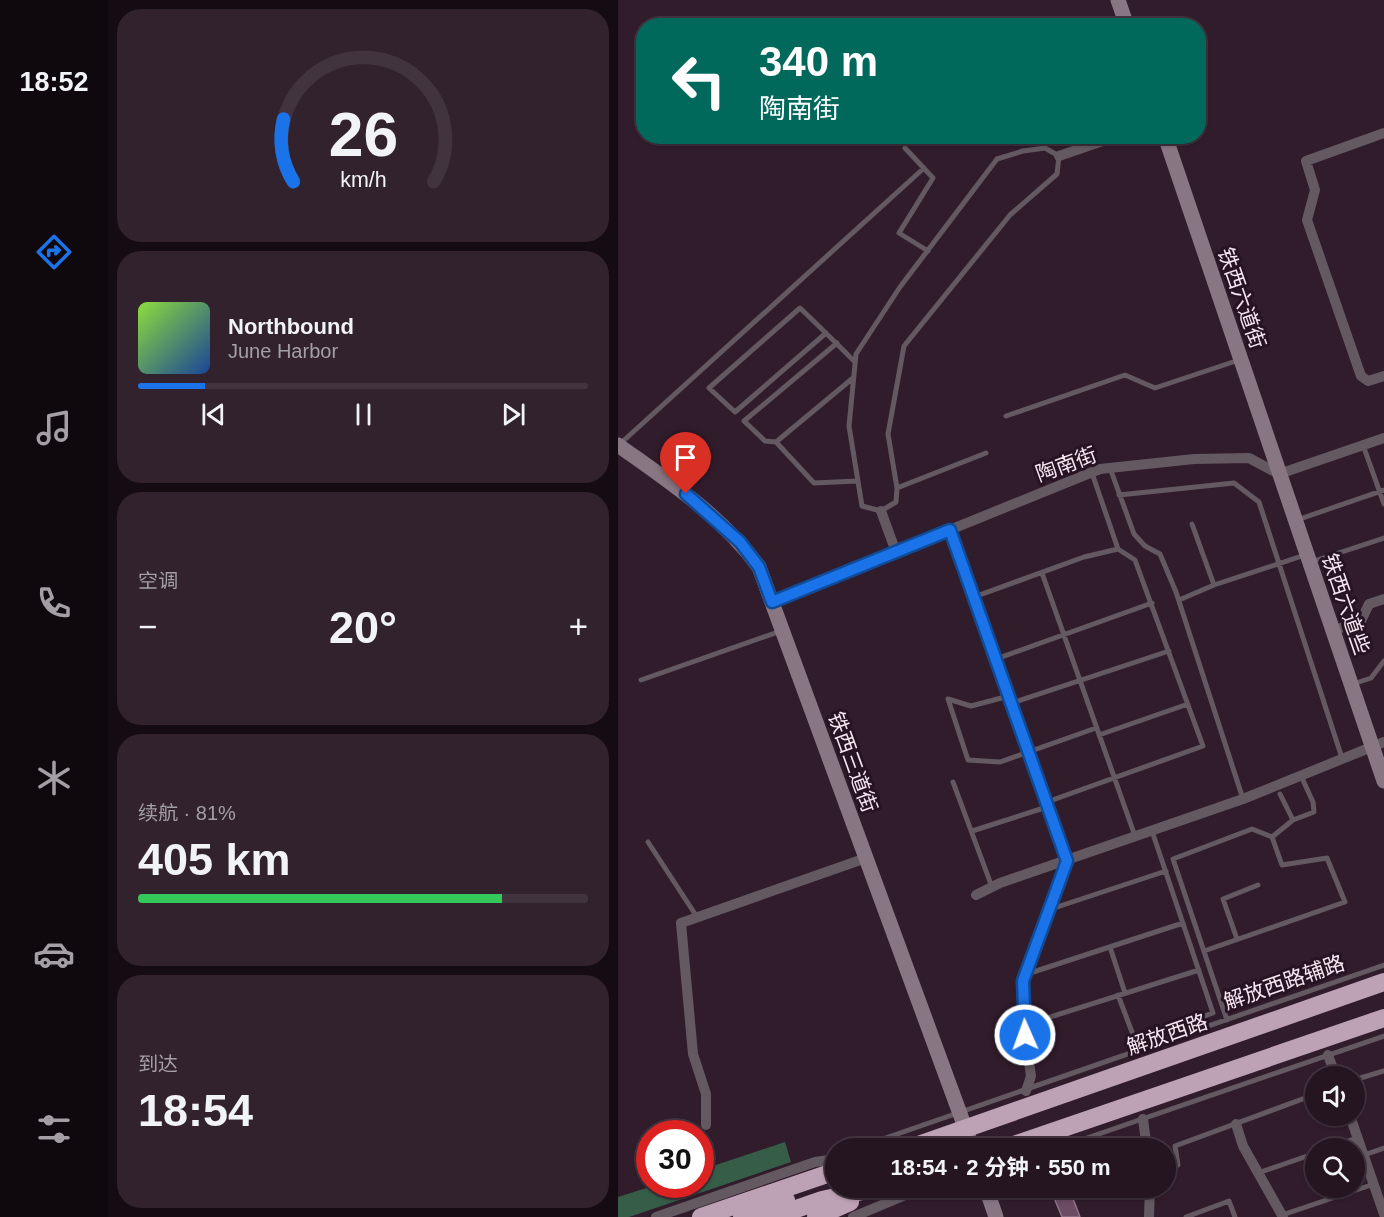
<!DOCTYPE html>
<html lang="zh">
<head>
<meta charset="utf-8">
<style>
  body { margin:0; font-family:Helvetica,"Noto Sans SC",sans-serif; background:#31222e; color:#f1f3f6; height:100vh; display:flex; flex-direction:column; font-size:22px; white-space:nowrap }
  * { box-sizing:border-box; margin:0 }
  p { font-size:20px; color:#a39fa5 }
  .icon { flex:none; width:33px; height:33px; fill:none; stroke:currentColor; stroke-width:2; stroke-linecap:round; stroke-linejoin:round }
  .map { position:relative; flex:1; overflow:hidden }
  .sheet { display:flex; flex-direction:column; gap:9px; padding:9px; background:#140c12; width:510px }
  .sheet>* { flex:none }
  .banner { position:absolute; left:18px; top:18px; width:570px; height:126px; border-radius:24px; box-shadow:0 2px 4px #0004,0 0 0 2px #42343f; background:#00695c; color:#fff; overflow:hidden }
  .controls { position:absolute; left:687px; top:1066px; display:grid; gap:12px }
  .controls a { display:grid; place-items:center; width:60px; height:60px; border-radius:50%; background:#251521; box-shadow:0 2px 4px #0004,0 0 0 2px #42343f; font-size:30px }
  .speed { position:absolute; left:18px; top:1120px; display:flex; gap:12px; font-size:30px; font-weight:700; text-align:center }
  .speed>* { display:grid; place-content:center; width:78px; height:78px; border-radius:50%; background:#251521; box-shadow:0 2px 4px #0004,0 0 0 2px #42343f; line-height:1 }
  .speed .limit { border:9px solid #d22; background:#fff; color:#111 }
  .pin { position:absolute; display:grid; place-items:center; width:51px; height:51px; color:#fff; margin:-62px -26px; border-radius:50% 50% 50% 0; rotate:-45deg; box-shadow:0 0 6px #0007 }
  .pin .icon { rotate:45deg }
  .me { position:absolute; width:66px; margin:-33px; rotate:358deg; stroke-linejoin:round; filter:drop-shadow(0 0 4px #0008) }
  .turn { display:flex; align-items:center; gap:21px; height:126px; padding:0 24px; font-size:27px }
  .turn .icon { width:78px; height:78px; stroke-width:2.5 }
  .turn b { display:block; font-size:42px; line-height:51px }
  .big { font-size:45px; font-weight:700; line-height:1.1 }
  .sheet .tile { flex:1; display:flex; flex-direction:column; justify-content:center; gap:9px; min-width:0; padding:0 21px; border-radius:24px; background:#31222e }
  .sheet .dial { align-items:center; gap:0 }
  .dial svg { height:156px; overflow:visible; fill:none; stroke:#42343f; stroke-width:7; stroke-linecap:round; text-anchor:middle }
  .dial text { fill:#f1f3f6; stroke:none }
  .song { display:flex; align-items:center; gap:18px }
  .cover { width:72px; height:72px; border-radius:9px; background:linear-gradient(135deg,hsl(90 70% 55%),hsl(220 70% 35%)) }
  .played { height:6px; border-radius:3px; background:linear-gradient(90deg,#1a73e8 15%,#42343f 15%) }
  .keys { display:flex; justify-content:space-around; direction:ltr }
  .heat { display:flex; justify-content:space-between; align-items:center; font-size:33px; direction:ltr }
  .charge { height:9px; border-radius:4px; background:linear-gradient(90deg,#34c759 81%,#42343f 0) }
  .trip { position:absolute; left:207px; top:1138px; width:351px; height:60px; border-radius:30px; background:#251521; box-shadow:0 2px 4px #0004,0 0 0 2px #42343f; font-weight:700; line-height:60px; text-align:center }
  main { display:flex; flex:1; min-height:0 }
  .menu { display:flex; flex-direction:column; width:108px; justify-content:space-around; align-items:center; background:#0f080d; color:#a39fa5 }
  .menu .icon { width:42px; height:42px }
  .menu .selected { color:#1a73e8 }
  .menu b { font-size:27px; color:#f1f3f6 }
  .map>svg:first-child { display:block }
  .forest { fill:#365d47 }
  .building { fill:#6c4b64; stroke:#8e7487; stroke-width:1.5 }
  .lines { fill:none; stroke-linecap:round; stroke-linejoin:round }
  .lane { stroke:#645961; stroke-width:5 }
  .street { stroke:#645961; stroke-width:10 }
  .secondary { stroke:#887683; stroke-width:15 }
  .highway { stroke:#bda1b5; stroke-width:18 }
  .route-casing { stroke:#114b97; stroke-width:15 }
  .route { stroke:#1a73e8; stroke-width:10 }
  .labels { text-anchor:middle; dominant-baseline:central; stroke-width:6; stroke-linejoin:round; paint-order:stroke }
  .street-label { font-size:21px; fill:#f5e6f0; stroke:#271322 }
</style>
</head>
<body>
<main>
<nav class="menu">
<b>18:52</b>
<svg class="icon selected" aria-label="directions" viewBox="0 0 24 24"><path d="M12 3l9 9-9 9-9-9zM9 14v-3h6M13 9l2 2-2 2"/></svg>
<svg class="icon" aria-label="music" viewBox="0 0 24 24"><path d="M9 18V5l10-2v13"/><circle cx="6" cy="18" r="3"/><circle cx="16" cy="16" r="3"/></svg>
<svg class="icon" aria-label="phone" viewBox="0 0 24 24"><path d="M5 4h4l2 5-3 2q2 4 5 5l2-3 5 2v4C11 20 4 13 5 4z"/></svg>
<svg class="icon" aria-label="climate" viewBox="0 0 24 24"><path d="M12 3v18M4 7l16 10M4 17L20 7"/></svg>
<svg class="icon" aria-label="car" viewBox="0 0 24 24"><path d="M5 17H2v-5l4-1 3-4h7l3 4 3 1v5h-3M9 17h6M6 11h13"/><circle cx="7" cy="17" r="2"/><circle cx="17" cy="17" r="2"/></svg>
<svg class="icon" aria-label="filters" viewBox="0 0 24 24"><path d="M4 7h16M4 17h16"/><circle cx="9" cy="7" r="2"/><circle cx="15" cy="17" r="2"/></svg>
</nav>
<section class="sheet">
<div class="tile dial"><svg viewBox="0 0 100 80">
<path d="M14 69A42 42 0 1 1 86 69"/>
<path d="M14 69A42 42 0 0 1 9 37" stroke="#1a73e8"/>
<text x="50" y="56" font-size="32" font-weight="700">26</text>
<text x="50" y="72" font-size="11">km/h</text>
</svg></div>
<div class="tile">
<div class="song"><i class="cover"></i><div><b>Northbound</b><p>June Harbor</p></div></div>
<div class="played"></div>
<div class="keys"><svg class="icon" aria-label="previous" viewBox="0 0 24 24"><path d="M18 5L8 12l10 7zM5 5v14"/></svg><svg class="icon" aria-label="pause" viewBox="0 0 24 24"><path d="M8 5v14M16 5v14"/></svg><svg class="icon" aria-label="next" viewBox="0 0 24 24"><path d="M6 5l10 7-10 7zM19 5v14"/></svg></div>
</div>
<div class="tile"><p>空调</p>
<div class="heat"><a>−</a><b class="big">20°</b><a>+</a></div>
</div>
<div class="tile"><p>续航 · 81%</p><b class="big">405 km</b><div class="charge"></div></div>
<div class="tile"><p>到达</p><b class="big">18:54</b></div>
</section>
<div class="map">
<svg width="766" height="1217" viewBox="0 0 766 1217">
  <rect width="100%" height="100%" fill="#311c2c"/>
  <path class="forest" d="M167,1142L173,1162L11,1217H0V1197L38,1185H82L83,1170Z"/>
  <path class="building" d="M511,1137L515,1149H478Z
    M432,1188H451L462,1217H444Z"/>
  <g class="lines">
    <path class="lane" d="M287,148L315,178L281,233L310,251
      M427,148L441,156L439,174L392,215L286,346L270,434L279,488L278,502L263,511L244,506L231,426L238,354L282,287L379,159L405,151Z
      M208,333L117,412L91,388L182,308C201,326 219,344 237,362
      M219,343L126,421L147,441L158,442L196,483L239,481
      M388,416L507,375L537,388L621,360
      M158,442L235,378
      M3,443L306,168
      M745,445L766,504
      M492,468L516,534L527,546L542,554L558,592L625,799
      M279,488L368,453
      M501,495L616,483L641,502L724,758
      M679,520L766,490
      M693,562L766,538
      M424,573L517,836
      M596,585L687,555
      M356,597L466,557L500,549
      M561,600L596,585L574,524
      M378,659L534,603
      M23,680L163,631
      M735,684L753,678L766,661
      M330,699L350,760L382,762L478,728
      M330,699L353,706L391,696
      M394,703L551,651
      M481,735L570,704
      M335,782L374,887
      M662,794L675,820
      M429,802L585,746L517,560L500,549L474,473
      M354,831L429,807
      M654,837L675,820L696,812L695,802L683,776
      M30,842L79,917
      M433,909L548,871
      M619,939L605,899L640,885
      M492,947L507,993
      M586,951L727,902L709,858L664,865L654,837L634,829L555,859L609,1020
      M409,974L565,923
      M500,995L517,1040L595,1013L534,831
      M407,1025L581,970
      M736,1080L766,1071
      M236,1149L766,965
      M437,1149L766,1036
      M707,1149L739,1138
      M746,1155L766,1148
      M548,1173L560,1165L557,1146L698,1094
      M640,1173L698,1153
      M299,1195L322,1188
      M664,1215L756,1184
      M568,1217L611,1201L617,1217"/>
    <path class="street" d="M766,133L688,161L697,190L689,220L743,376L750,381L766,376
      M441,156L499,136
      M263,511L278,552
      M332,530L449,861L405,981L407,1035L413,1076L408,1091
      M154,602L482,469L576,459L631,458L661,474L766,438
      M715,630L742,623L751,604L766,599
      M358,895L382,883L625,799L766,742
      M710,1055L718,1077
      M732,1116L766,1214
      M525,1119L529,1149
      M618,1124L625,1146L665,1217
      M88,1125V1094L75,1054L63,923L248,858
      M38,1217L197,1162L218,1159
      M235,1217L304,1188
      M531,1217L532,1188"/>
    <path class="secondary" d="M500,0L509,26
      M547,136L766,781
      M0,445C50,481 104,516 141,567L355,1149
      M368,1188L378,1217"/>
    <path class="highway" d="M289,1149L766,982
      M384,1149L766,1018
      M83,1217L218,1171
      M124,1217L168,1200
      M155,1217L204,1200L258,1188
      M198,1217L232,1202"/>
  </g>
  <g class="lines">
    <defs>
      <path id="route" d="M68,494L122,542L141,567L154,602L332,530L449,861L405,981L407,1035"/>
    </defs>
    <use href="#route" class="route-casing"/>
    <use href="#route" class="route"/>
  </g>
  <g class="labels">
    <g class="street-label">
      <text transform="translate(624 298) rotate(71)">铁西六道街</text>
      <text transform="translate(448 464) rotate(-20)">陶南街</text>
      <text transform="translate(728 604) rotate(71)">铁西六道些</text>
      <text transform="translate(235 762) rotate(70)">铁西三道街</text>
      <text transform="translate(666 982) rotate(-19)">解放西路辅路</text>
      <text transform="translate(549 1034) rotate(-19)">解放西路</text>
    </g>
  </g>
</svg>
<div class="controls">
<a><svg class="icon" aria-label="sound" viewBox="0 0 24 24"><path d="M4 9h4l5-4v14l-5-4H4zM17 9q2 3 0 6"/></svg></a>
<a><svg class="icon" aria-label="search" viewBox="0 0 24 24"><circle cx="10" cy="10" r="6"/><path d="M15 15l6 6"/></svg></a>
</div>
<div class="speed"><div class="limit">30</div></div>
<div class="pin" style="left:68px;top:494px;background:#d93025"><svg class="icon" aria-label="arrive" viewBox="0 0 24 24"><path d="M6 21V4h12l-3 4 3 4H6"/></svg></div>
<svg class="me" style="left:407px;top:1035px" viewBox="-20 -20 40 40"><circle r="17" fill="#1a73e8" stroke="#fff" stroke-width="3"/><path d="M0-11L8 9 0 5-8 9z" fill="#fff"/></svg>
<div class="trip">18:54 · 2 分钟 · 550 m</div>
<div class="banner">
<div class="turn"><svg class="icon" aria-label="left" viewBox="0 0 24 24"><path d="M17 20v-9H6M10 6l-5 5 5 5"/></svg><div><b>340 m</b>陶南街</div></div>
</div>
</div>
</main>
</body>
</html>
